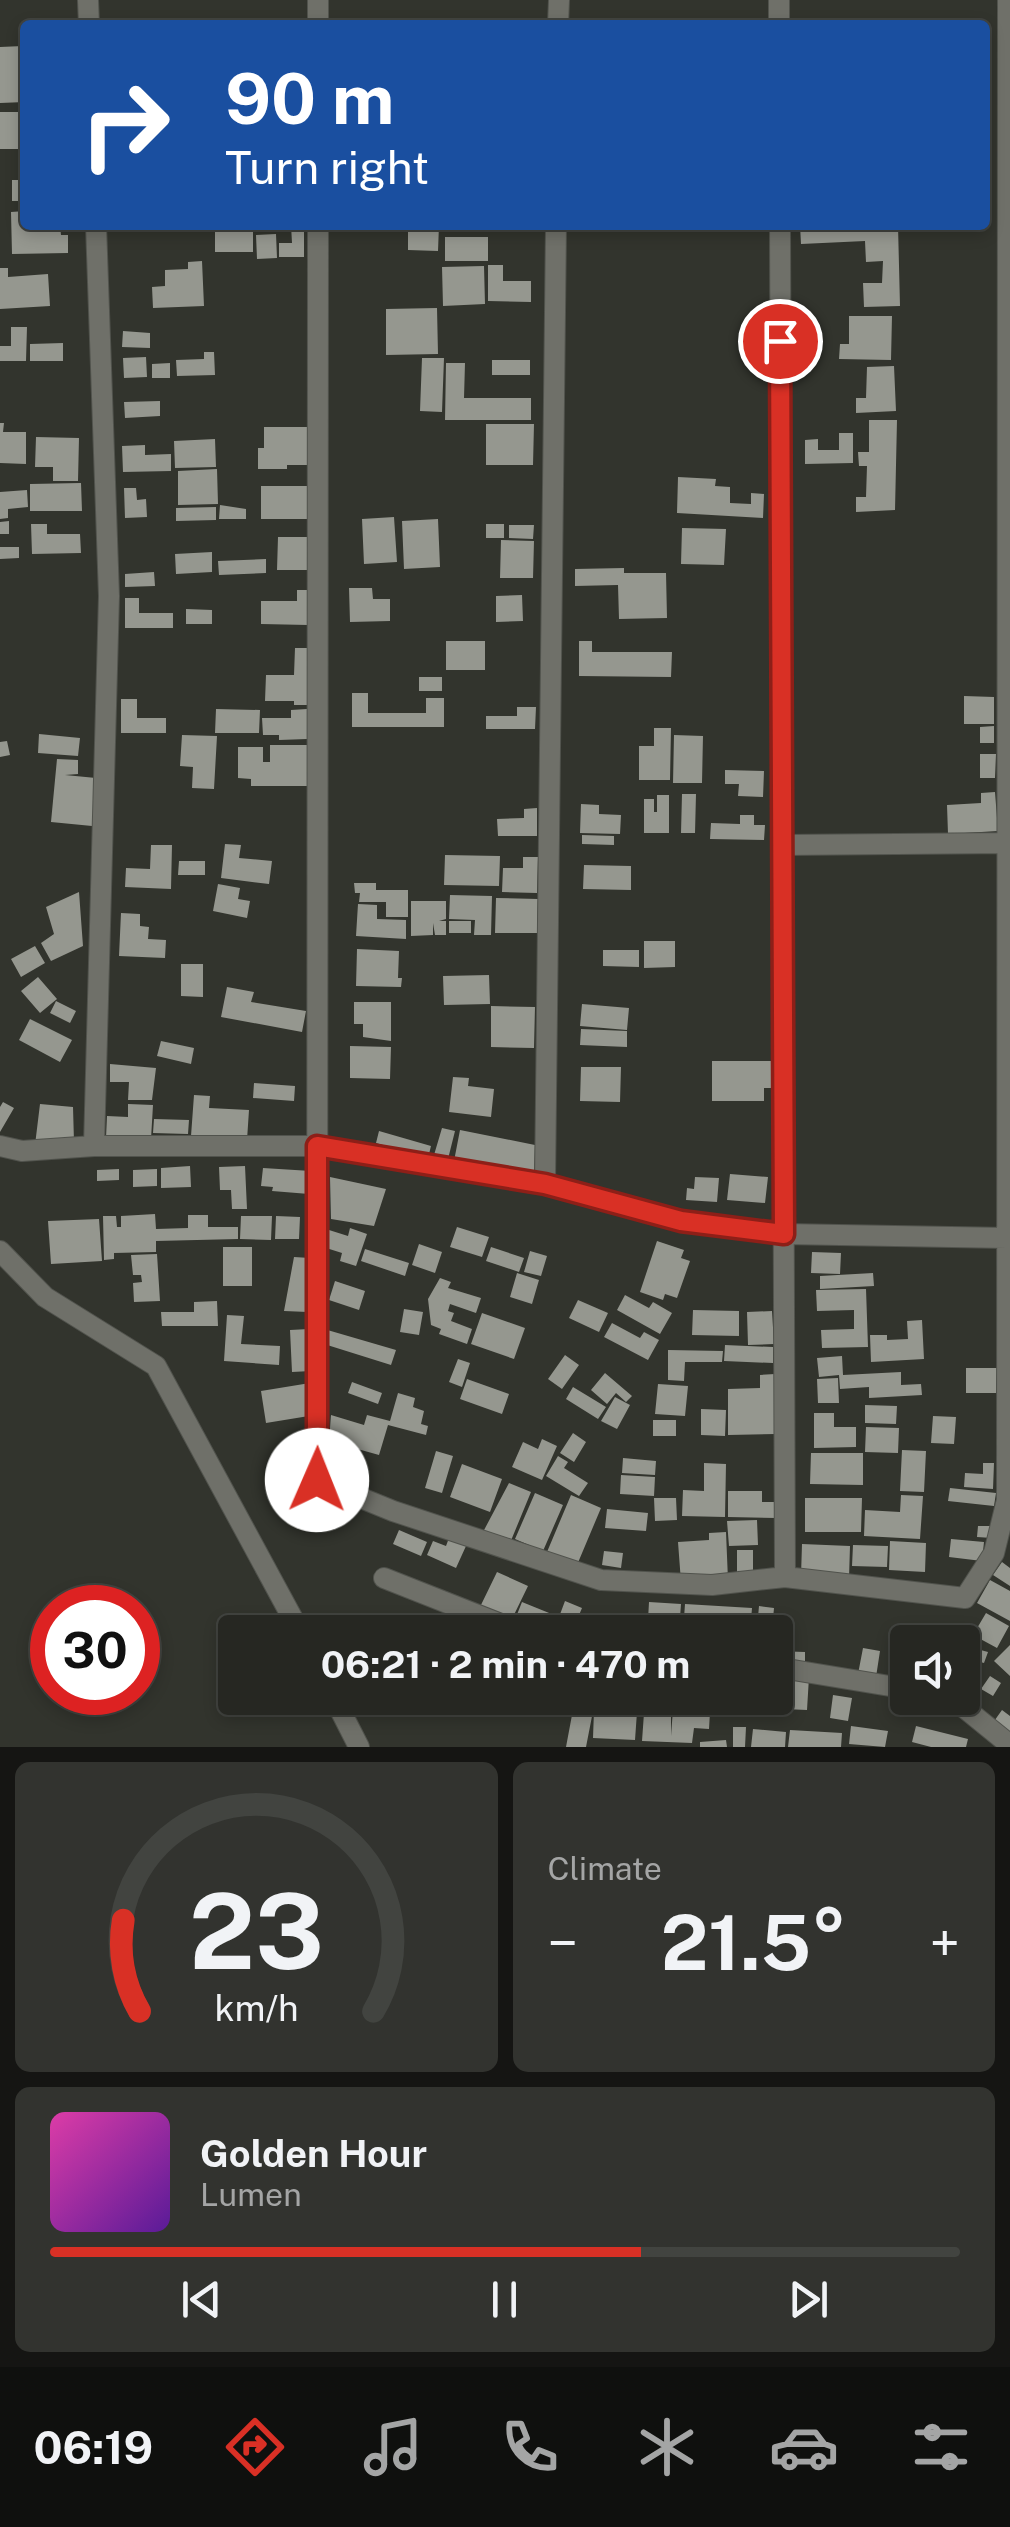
<!DOCTYPE html>
<html lang="en">
<head>
<meta charset="utf-8">
<style>
  body { margin:0; font-family:"Public Sans",sans-serif; background:#32332f; color:#f1f3f6; height:100vh; display:flex; flex-direction:column; font-size:38px; white-space:nowrap }
  * { box-sizing:border-box; margin:0 }
  p { font-size:32px; color:#a4a5a5 }
  .icon { flex:none; width:55px; height:55px; fill:none; stroke:currentColor; stroke-width:2; stroke-linecap:round; stroke-linejoin:round }
  .map { position:relative; height:1747px; overflow:hidden }
  .sheet { display:flex; flex-direction:column; gap:15px; padding:15px; background:#151513; flex:1 }
  .sheet>* { flex:none }
  .banner { position:absolute; left:20px; top:20px; width:970px; height:210px; border-radius:10px; box-shadow:0 5px 15px #0003,0 0 0 2px #424440; background:#1a4fa0; color:#fff; overflow:hidden }
  .buttons { position:absolute; left:890px; top:1625px; display:grid; gap:20px }
  .buttons a { display:grid; place-items:center; width:90px; height:90px; border-radius:10px; background:#262722; box-shadow:0 5px 15px #0003,0 0 0 2px #424440; font-size:50px }
  .speed { position:absolute; left:30px; top:1585px; display:flex; gap:20px; font-size:50px; font-weight:700; text-align:center }
  .speed>* { display:grid; place-content:center; width:130px; height:130px; border-radius:50%; background:#262722; box-shadow:0 5px 15px #0003,0 0 0 2px #424440; line-height:1 }
  .speed .limit { border:15px solid #d22; background:#fff; color:#111 }
  .pin { position:absolute; display:grid; place-items:center; width:85px; height:85px; color:#fff; margin:-42px; border:5px solid #fff; border-radius:50%; box-shadow:0 2px 10px #0007 }
  .me { position:absolute; width:110px; margin:-55px; rotate:1deg; stroke-linejoin:round; filter:drop-shadow(0 0 8px #0008) }
  .turn { display:flex; align-items:center; gap:35px; height:210px; padding:0 40px; font-size:45px }
  .turn .icon { width:130px; height:130px; stroke-width:2.5 }
  .turn b { display:block; font-size:70px; line-height:85px }
  .big { font-size:75px; font-weight:700; line-height:1.1 }
  .sheet .widget { flex:1; display:flex; flex-direction:column; justify-content:center; gap:15px; min-width:0; padding:0 35px; border-radius:15px; background:#32332f }
  .sheet .dial { align-items:center; gap:0 }
  .dial svg { height:260px; overflow:visible; fill:none; stroke:#424440; stroke-width:7; stroke-linecap:round; text-anchor:middle }
  .dial text { fill:#f1f3f6; stroke:none }
  .song { display:flex; align-items:center; gap:30px }
  .cover { width:120px; height:120px; border-radius:15px; background:linear-gradient(135deg,hsl(320 70% 55%),hsl(270 70% 35%)) }
  .played { height:10px; border-radius:5px; background:linear-gradient(90deg,#d93025 65%,#424440 65%) }
  .keys { display:flex; justify-content:space-around; direction:ltr }
  .heat { display:flex; justify-content:space-between; align-items:center; font-size:55px; direction:ltr }
  .sheet .tiles { flex:1; display:grid; gap:15px; grid-template-columns:1fr 1fr }
  .widget:last-child { grid-column:span 2 }
  .trip { position:absolute; left:218px; top:1615px; width:575px; height:100px; border-radius:10px; background:#262722; box-shadow:0 5px 15px #0003,0 0 0 2px #424440; font-weight:700; line-height:100px; text-align:center }
  .menu { display:flex; height:160px; justify-content:space-around; align-items:center; background:#0f100e; color:#a4a5a5 }
  .menu .icon { width:70px; height:70px }
  .menu .active { color:#d93025 }
  .menu b { font-size:45px; color:#f1f3f6 }
  .map>svg:first-child { display:block }
  .building { fill:#95978f }
  .lines { fill:none; stroke-linecap:round; stroke-linejoin:round }
  .minor-casing { stroke:#51534d; stroke-width:22 }
  .minor { stroke:#6f7069; stroke-width:20 }
  .route-casing { stroke:#8d1f18; stroke-width:25 }
  .route { stroke:#d93025; stroke-width:18 }
</style>
</head>
<body>
<div class="map">
<svg width="1010" height="1747" viewBox="0 0 1010 1747">
  <rect width="100%" height="100%" fill="#32342d"/>
  <path class="building" d="M23,46L25,102L0,103V47Z
    M0,112H21V149H0Z
    M12,180H25V201H12Z
    M25,211V225H60L61,235H68V253L12,254L11,212Z
    M215,225H253V252H215Z
    M291,225H304V257H279V243H292Z
    M408,225H439L438,251L408,250Z
    M800,225H818V228L898,225L900,306L864,307L863,283H882L883,261L866,262L865,241L801,244Z
    M276,234L277,258L257,259L256,235Z
    M445,237H488V261H445Z
    M202,261L204,306L153,308L152,287L165,286V270L188,269V262Z
    M488,265H503V281H531V302L488,301Z
    M484,266L485,304L443,306L442,267Z
    M0,268H8V277L48,274L50,306L0,309Z
    M437,308L438,354L386,355V309Z
    M849,316H892L891,360L839,359L840,344H849Z
    M11,327H27L26,361H0V346H11Z
    M123,331L150,333V348L122,347Z
    M63,343V361H30V344Z
    M204,352H214L215,375L177,376L176,360L204,359Z
    M146,357L147,377L124,378L123,358Z
    M422,358H444L442,412L420,411Z
    M492,360H530V375H492Z
    M170,363V378H152V364Z
    M446,363H465L464,398H531V420H445Z
    M894,366L896,411L856,413V398H866L867,367Z
    M160,401V416L125,418L124,402Z
    M869,420H897L895,510L856,512V497H866L867,466H859L858,452H869Z
    M0,423H4L3,432H26V464L0,463Z
    M486,424H534L533,465H486Z
    M264,427H307V465H287V469H258V448H264Z
    M839,433H853V463L805,464V440L818,439V450H839Z
    M36,437L79,438L78,481H53V467H35Z
    M215,439L216,467L175,468L174,441Z
    M145,445V455L171,454V471L123,472L122,446Z
    M217,469L218,504L178,505V471Z
    M678,477L716,479L715,486L730,487V503L751,504V493L764,494L763,518L677,513Z
    M81,483L82,511H30V484Z
    M261,486H308L309,519H261Z
    M124,488H136L137,500L146,499L147,517L125,518Z
    M27,490L28,507L8,509V518L0,519V492Z
    M220,505L246,509V519H219Z
    M216,507V520L176,521V508Z
    M394,517L397,562L364,564L362,519Z
    M438,519L440,567L404,569L402,521Z
    M9,521V534H0V522Z
    M31,524H47V534H80L81,553L32,554Z
    M486,524H504V538H486Z
    M509,525H534L533,539L509,538Z
    M682,528L726,529L724,565L681,564Z
    M278,537H311V570H277Z
    M501,540L534,541L533,578H500Z
    M0,547H19V558L0,559Z
    M212,552V572L176,574L175,554Z
    M266,559V573L219,575L218,561Z
    M624,568V573H666L667,618L619,619L618,585L575,586V569Z
    M154,572L155,586L125,587V574Z
    M349,588H372L373,599H390V621L350,622Z
    M297,590H309L308,625L261,624V601H297Z
    M522,595L523,621L496,622V596Z
    M125,598H139V613H173V628H125Z
    M186,609L212,610V624H186Z
    M446,641H485V670H446Z
    M579,641H592V652H672L671,677L579,676Z
    M295,648H310L309,705H294V701H265L266,675H294Z
    M419,677H442V691H419Z
    M352,693H368V713H426V698H444V727H352Z
    M964,696L994,697V724H964Z
    M121,699H137V718H166V733H121Z
    M517,707H536L535,729H486V716H517Z
    M216,709L260,710L259,733H215Z
    M307,709V739L279,740V735H263L262,718H291V710Z
    M994,726V743H980V727Z
    M654,728H671L670,780H639V746H654Z
    M39,734L80,738L78,756L38,753Z
    M182,735L217,736L214,789L192,788L193,767L180,766Z
    M674,735L703,736L702,783H673Z
    M7,741L10,755L0,757V742Z
    M270,745H309V786H251V779L238,778V747H263V762H270Z
    M980,754H996L995,778H980Z
    M57,759L78,760V774L65,775L96,778L92,826L51,822Z
    M725,770L764,771L763,797L738,796L739,784H725Z
    M995,792L998,831L948,834L947,805L981,803V793Z
    M682,794H696L695,833H681Z
    M657,795H669V833H644V799H654V812H657Z
    M581,804L599,805V814L621,815L620,834L580,833Z
    M537,808V836H498L497,819L524,818V809Z
    M740,815H754V825H765L764,840L710,839L711,823L740,824Z
    M582,835L614,836V845L582,844Z
    M225,844L241,845L239,858L272,861L269,884L221,878Z
    M151,845H172L171,889L125,887L126,868L150,869Z
    M445,855L500,856L499,886L444,885Z
    M523,857H538L537,893L502,892L503,868H523Z
    M179,861H205V875H178Z
    M584,865L631,866V890L583,889Z
    M354,883H376V890H408V917H386V902H359L360,893H355Z
    M218,884L240,888L238,899L250,901L247,918L213,911Z
    M79,892L83,946L51,961L41,943L54,934L46,907Z
    M450,895L492,896L491,935H474L475,920L449,919Z
    M496,898L538,899L537,933H495Z
    M411,901H446V919L439,921H446V935H435L433,923V935L411,936Z
    M358,904L377,905V919L406,920V939L356,936Z
    M121,913L140,914V926L149,927L148,939L166,940L165,958L119,956Z
    M449,921H471V933H449Z
    M644,941H675V967L644,968Z
    M35,946L45,963L21,977L11,959Z
    M357,949L399,951L398,978H402L401,987L356,986Z
    M603,950H639V967L603,966Z
    M181,964H203V997L181,996Z
    M489,975L490,1004L444,1005L443,976Z
    M38,977L57,999L40,1013L21,991Z
    M227,987L254,992L251,1002L306,1011L302,1032L221,1017Z
    M56,1001L76,1011L70,1023L50,1013Z
    M354,1002H391V1041L363,1037V1024H354Z
    M582,1004L629,1008L627,1030L580,1026Z
    M491,1006L535,1007L534,1048L491,1047Z
    M30,1019L72,1040L60,1062L19,1040Z
    M581,1029L627,1031V1047L580,1045Z
    M161,1041L194,1048L191,1064L157,1056Z
    M350,1046L391,1047L390,1079L350,1078Z
    M712,1061H772V1088H764V1101H712Z
    M110,1064L156,1068L152,1100H128L129,1082H110Z
    M581,1067H621L620,1102L580,1101Z
    M453,1077L469,1078L468,1086L494,1089L491,1117L449,1112Z
    M254,1083L295,1086L294,1101L253,1098Z
    M194,1095L210,1096L209,1108L249,1110L247,1140L191,1136Z
    M3,1102L14,1108L0,1132V1107Z
    M40,1104L73,1107L74,1142L35,1145Z
    M128,1104L153,1105L151,1139L106,1138L107,1116L128,1117Z
    M154,1119L189,1120L188,1134L153,1133Z
    M442,1128L455,1131L448,1159L434,1155Z
    M460,1130L535,1145L534,1177L454,1161Z
    M379,1131L431,1146L428,1158L376,1143Z
    M190,1166L191,1187L161,1188V1168Z
    M245,1166L247,1209H232L231,1190H220L219,1167Z
    M263,1168L311,1171L309,1194L272,1191L273,1187L261,1186Z
    M119,1169V1180L97,1181V1170Z
    M157,1169V1186L133,1187V1170Z
    M730,1174L768,1177L765,1203L727,1200Z
    M330,1177L386,1189L374,1226L331,1219Z
    M695,1177L719,1178L717,1202L686,1200L687,1188L694,1189Z
    M155,1214L156,1229L188,1228V1215H208V1227H238V1239L156,1241V1252L114,1253V1259L104,1260L103,1216H116L117,1227H121V1216Z
    M241,1216H272L271,1240L240,1239Z
    M276,1216L300,1217L299,1239H275Z
    M99,1219L102,1261L51,1264L48,1221Z
    M457,1227L489,1237L482,1257L450,1247Z
    M350,1228L367,1234L356,1266L340,1261L342,1253L323,1247L329,1230L348,1236Z
    M657,1241L684,1250L681,1258L690,1261L677,1298L665,1294L663,1300L640,1292Z
    M419,1244L442,1252L435,1273L412,1265Z
    M223,1247H252V1286H223Z
    M491,1247L524,1258L519,1272L486,1261Z
    M365,1249L409,1263L405,1276L361,1261Z
    M530,1251L547,1256L541,1276L524,1272Z
    M812,1252L841,1253L840,1274L811,1273Z
    M157,1254L160,1301L134,1302L133,1283L142,1282L141,1275H133L131,1255Z
    M294,1257L310,1258L308,1312L284,1311Z
    M517,1273L539,1280L532,1304L510,1297Z
    M873,1273L874,1286L820,1289V1276Z
    M440,1278L451,1282L448,1288L481,1298L476,1313L450,1304L448,1311L454,1313L451,1321L472,1329L467,1344L439,1334L441,1329L431,1325L428,1299Z
    M335,1281L365,1291L359,1310L329,1300Z
    M866,1289L868,1347L822,1348L821,1330L854,1329V1310L817,1311L816,1290Z
    M625,1295L649,1308L653,1302L672,1313L660,1334L617,1310Z
    M578,1300L608,1313L599,1332L569,1318Z
    M217,1301L218,1326H162L161,1312H194V1302Z
    M404,1309L423,1312L419,1335L400,1332Z
    M693,1310L739,1311V1336L692,1335Z
    M772,1311L774,1344L748,1345L747,1312Z
    M482,1313L525,1328L514,1359L471,1344Z
    M227,1315L244,1316L241,1344L280,1346L279,1365L224,1361Z
    M922,1320L924,1359L871,1362L870,1335H887V1340L908,1339L907,1321Z
    M612,1323L640,1338L644,1332L659,1340L648,1360L604,1337Z
    M309,1329L311,1371L292,1372L290,1330Z
    M324,1329L396,1350L391,1365L324,1344Z
    M725,1345L773,1347V1363L724,1361Z
    M668,1350L723,1351L722,1362H685L684,1381L668,1380Z
    M565,1355L579,1365L562,1389L548,1379Z
    M842,1356L843,1375L901,1372V1385L921,1384L922,1395L869,1398V1387L840,1389L839,1375L819,1377L817,1358Z
    M458,1359L470,1363L462,1387L449,1382Z
    M966,1368H997L996,1393H966Z
    M605,1373L632,1396L626,1402L616,1393L607,1404L591,1390Z
    M775,1374L776,1434L728,1435V1389L760,1388V1375Z
    M838,1378L839,1403H818L817,1379Z
    M467,1379L509,1394L502,1414L460,1399Z
    M352,1382L382,1393L378,1404L348,1393Z
    M310,1383L315,1415L266,1423L261,1391Z
    M658,1384L688,1386L685,1416L655,1414Z
    M573,1387L606,1407L598,1419L566,1399Z
    M398,1393L415,1398L413,1407L424,1411L421,1424L428,1426L426,1435L388,1425L379,1455L329,1441L331,1415L364,1425L367,1415L390,1421Z
    M615,1397L630,1405L617,1429L601,1421Z
    M865,1405L897,1406L896,1424L865,1423Z
    M701,1409L726,1410L725,1436L701,1435Z
    M814,1413H834V1427H856V1447L814,1448Z
    M933,1416L956,1417L954,1444L931,1443Z
    M653,1420H676V1436H653Z
    M866,1427L899,1428L898,1453L865,1452Z
    M573,1433L586,1442L574,1462L560,1453Z
    M542,1439L557,1446L542,1480L512,1467L523,1442L538,1449Z
    M902,1450L926,1451L924,1492L900,1491Z
    M436,1451L453,1456L442,1493L425,1488Z
    M811,1453H863V1485L810,1484Z
    M558,1456L568,1462L564,1468L588,1483L579,1496L546,1476Z
    M623,1458L656,1461L655,1475L622,1473Z
    M704,1463L726,1464L725,1517L682,1516L683,1490L704,1491Z
    M983,1463H994L993,1489L964,1487L965,1473L983,1474Z
    M462,1464L502,1479L490,1512L450,1497Z
    M621,1475L655,1477L654,1496L620,1494Z
    M509,1483L531,1492L510,1543L483,1532Z
    M950,1488L996,1493L994,1506L948,1501Z
    M728,1491H762V1502H777V1518L728,1517Z
    M535,1493L563,1505L543,1551L515,1539Z
    M571,1495L601,1508L577,1565L547,1552Z
    M901,1495L923,1496L920,1539L864,1536L865,1510L900,1512Z
    M654,1498H676L677,1520L655,1521Z
    M805,1498H862L861,1532H805Z
    M607,1509L648,1513L646,1531L605,1528Z
    M757,1520L758,1545L729,1546L727,1521Z
    M978,1526H992V1538L977,1537Z
    M399,1530L427,1542L421,1556L393,1544Z
    M726,1532L728,1580L681,1582L678,1542L709,1540V1533Z
    M449,1538L466,1546L456,1568L427,1555L433,1541L446,1546Z
    M951,1539L984,1542L982,1561L949,1557Z
    M890,1541L926,1543L925,1572L889,1570Z
    M802,1544L850,1546L849,1578L801,1576Z
    M853,1545L888,1546L887,1567L852,1566Z
    M737,1550H753V1576H737Z
    M604,1551L623,1553L621,1568L602,1565Z
    M1002,1562L1010,1568V1586L993,1575Z
    M497,1572L528,1586L511,1621L480,1607Z
    M990,1580L1010,1591V1621L977,1603Z
    M565,1601L582,1608L572,1632H539L514,1622L522,1602L559,1617Z
    M649,1602L681,1604L679,1632H627L628,1619L648,1620Z
    M685,1604L752,1608L750,1632H683Z
    M759,1606L774,1608L772,1629L757,1628Z
    M442,1613L471,1620L469,1632L438,1629Z
    M580,1613L599,1617L596,1632H575Z
    M986,1613L1009,1626L997,1648L973,1635Z
    M928,1625L947,1629L943,1642H924Z
    M951,1631L964,1635L962,1642H948Z
    M962,1645L988,1652L984,1663L962,1657Z
    M1010,1645V1676L994,1661Z
    M863,1648L880,1651L876,1677L858,1674Z
    M775,1651L805,1652V1664L775,1663Z
    M891,1665L908,1668V1681L889,1678Z
    M965,1671L980,1677L969,1703L962,1700Z
    M789,1676L809,1677L807,1710L740,1707L741,1698H775V1692L788,1693Z
    M990,1676L1001,1683L993,1696L981,1689Z
    M833,1695L852,1698L848,1721L830,1718Z
    M540,1698L594,1706L586,1747H566L572,1715L538,1709Z
    M656,1698H673L672,1711L654,1709Z
    M673,1709L710,1712L709,1729L694,1728L692,1743L642,1741L644,1713L671,1715V1736Z
    M594,1710L637,1712L635,1740L593,1738Z
    M1002,1710L1010,1716V1738L992,1724Z
    M851,1726L888,1731L885,1747L849,1744Z
    M916,1726L968,1739L966,1747H931L912,1742Z
    M733,1727H746L745,1747H733Z
    M753,1729L786,1732L785,1747H751Z
    M790,1730L842,1733L841,1747H788Z
    M726,1740L727,1747H700V1742Z"/>
  <g class="lines">
    <defs>
      <path id="minor" d="M88,0L89,25
        M779,0V25
        M318,25V0
        M558,25L559,0
        M318,225L317,1480L393,1511L601,1580L712,1585L785,1577L965,1598L994,1553L1007,1500L1008,0
        M780,225L785,1577
        M782,845L1010,843
        M0,1146L22,1151L94,1146H317L545,1184L681,1221L784,1234L1007,1238
        M94,1146L109,596L96,225
        M545,1184L556,225
        M0,1251L45,1297L156,1366L300,1632
        M384,1578L521,1632
        M775,1667L908,1689
        M334,1698L359,1747
        M942,1698L962,1706L1010,1745"/>
    </defs>
    <use href="#minor" class="minor-casing"/>
    <use href="#minor" class="minor"/>
  </g>
  <g class="lines">
    <defs>
      <path id="route" d="M317,1480V1146L545,1184L681,1221L784,1234L780,341"/>
    </defs>
    <use href="#route" class="route-casing"/>
    <use href="#route" class="route"/>
  </g>
</svg>
<div class="buttons">
<a><svg class="icon" aria-label="sound" viewBox="0 0 24 24"><path d="M4 9h4l5-4v14l-5-4H4zM17 9q2 3 0 6"/></svg></a>
</div>
<div class="speed"><div class="limit">30</div></div>
<div class="pin" style="left:780px;top:341px;background:#d93025"><svg class="icon" aria-label="arrive" viewBox="0 0 24 24"><path d="M6 21V4h12l-3 4 3 4H6"/></svg></div>
<svg class="me" style="left:317px;top:1480px" viewBox="-20 -20 40 40"><circle r="19" fill="#fff"/><path d="M0-13L10 11 0 6-10 11z" fill="#d93025"/></svg>
<div class="trip">06:21 · 2 min · 470 m</div>
<div class="banner">
<div class="turn"><svg class="icon" aria-label="right" viewBox="0 0 24 24"><path d="M7 20v-9h11M14 6l5 5-5 5"/></svg><div><b>90 m</b>Turn right</div></div>
</div>
</div>
<section class="sheet">
<div class="tiles">
<div class="widget dial"><svg viewBox="0 0 100 80">
<path d="M14 69A42 42 0 1 1 86 69"/>
<path d="M14 69A42 42 0 0 1 9 41" stroke="#d93025"/>
<text x="50" y="56" font-size="32" font-weight="700">23</text>
<text x="50" y="72" font-size="11">km/h</text>
</svg></div>
<div class="widget"><p>Climate</p>
<div class="heat"><a>−</a><b class="big">21.5°</b><a>+</a></div>
</div>
<div class="widget">
<div class="song"><i class="cover"></i><div><b>Golden Hour</b><p>Lumen</p></div></div>
<div class="played"></div>
<div class="keys"><svg class="icon" aria-label="previous" viewBox="0 0 24 24"><path d="M18 5L8 12l10 7zM5 5v14"/></svg><svg class="icon" aria-label="pause" viewBox="0 0 24 24"><path d="M8 5v14M16 5v14"/></svg><svg class="icon" aria-label="next" viewBox="0 0 24 24"><path d="M6 5l10 7-10 7zM19 5v14"/></svg></div>
</div>
</div>
</section>
<nav class="menu">
<b>06:19</b>
<svg class="icon active" aria-label="directions" viewBox="0 0 24 24"><path d="M12 3l9 9-9 9-9-9zM9 14v-3h6M13 9l2 2-2 2"/></svg>
<svg class="icon" aria-label="music" viewBox="0 0 24 24"><path d="M9 18V5l10-2v13"/><circle cx="6" cy="18" r="3"/><circle cx="16" cy="16" r="3"/></svg>
<svg class="icon" aria-label="phone" viewBox="0 0 24 24"><path d="M5 4h4l2 5-3 2q2 4 5 5l2-3 5 2v4C11 20 4 13 5 4z"/></svg>
<svg class="icon" aria-label="climate" viewBox="0 0 24 24"><path d="M12 3v18M4 7l16 10M4 17L20 7"/></svg>
<svg class="icon" aria-label="car" viewBox="0 0 24 24"><path d="M5 17H2v-5l4-1 3-4h7l3 4 3 1v5h-3M9 17h6M6 11h13"/><circle cx="7" cy="17" r="2"/><circle cx="17" cy="17" r="2"/></svg>
<svg class="icon" aria-label="filters" viewBox="0 0 24 24"><path d="M4 7h16M4 17h16"/><circle cx="9" cy="7" r="2"/><circle cx="15" cy="17" r="2"/></svg>
</nav>
</body>
</html>
